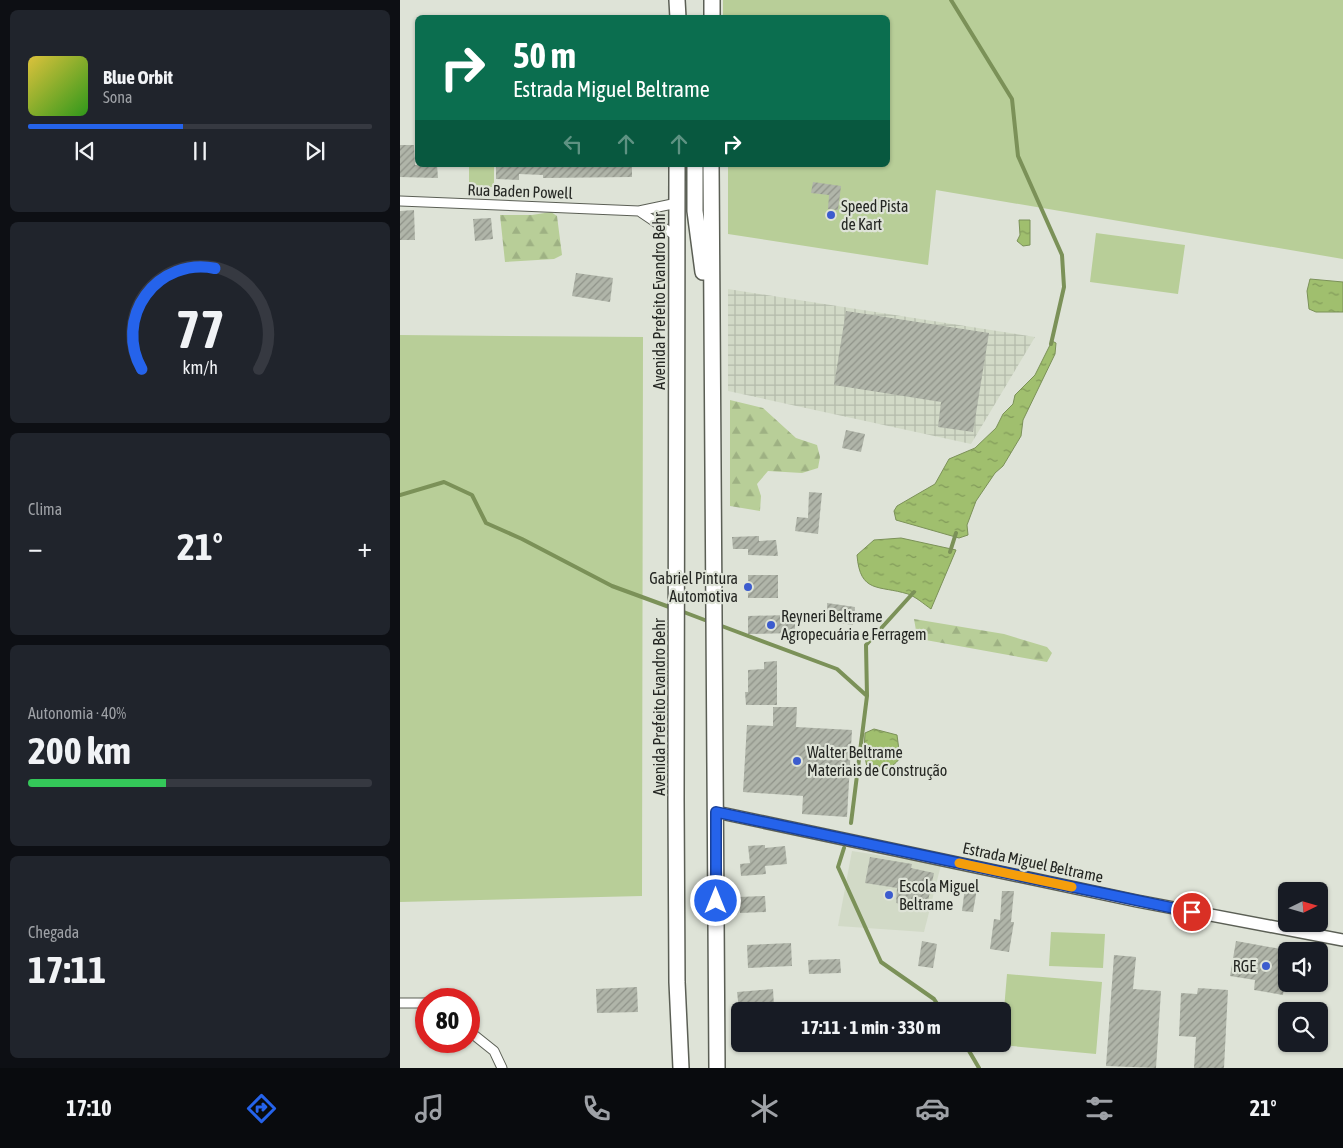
<!DOCTYPE html>
<html lang="pt">
<head>
<meta charset="utf-8">
<style>
  body { margin:0; font-family:"Asap Condensed",sans-serif; background:#20242c; color:#f1f3f6; height:100vh; display:flex; flex-direction:column; font-size:19px; white-space:nowrap }
  * { box-sizing:border-box; margin:0 }
  p { font-size:16px; color:#9ea1a6 }
  .icon { flex:none; width:28px; height:28px; fill:none; stroke:currentColor; stroke-width:2; stroke-linecap:round; stroke-linejoin:round }
  .map { position:relative; flex:1; overflow:hidden }
  .side { display:flex; flex-direction:column; gap:10px; padding:10px; background:#0d0f14; width:400px }
  .side>* { flex:none }
  .top-card { position:absolute; left:15px; top:15px; width:475px; height:152px; border-radius:8px; box-shadow:0 1px 4px #0004; background:#0b6e4f; color:#fff; overflow:hidden }
  .needle { width:32px; rotate:85deg }
  .fabs { position:absolute; left:878px; top:882px; display:grid; gap:10px }
  .fabs a { display:grid; place-items:center; width:50px; height:50px; border-radius:8px; background:#171b24; box-shadow:0 1px 4px #0004; font-size:25px }
  .speed { position:absolute; left:15px; top:988px; display:flex; gap:10px; font-size:25px; font-weight:700; text-align:center }
  .speed>* { display:grid; place-content:center; width:65px; height:65px; border-radius:50%; background:#171b24; box-shadow:0 1px 4px #0004; line-height:1 }
  .speed .limit { border:8px solid #d22; background:#fff; color:#111 }
  .pin { position:absolute; display:grid; place-items:center; width:42px; height:42px; color:#fff; margin:-21px; border:2px solid #fff; border-radius:50%; box-shadow:0 1px 5px #0007 }
  .me { position:absolute; width:55px; margin:-28px; rotate:0deg; stroke-linejoin:round; filter:drop-shadow(0 0 4px #0008) }
  .turn { display:flex; align-items:center; gap:18px; height:105px; padding:0 15px; font-size:22px }
  .turn .icon { width:65px; height:65px; stroke-width:2.5 }
  .turn b { display:block; font-size:35px; line-height:42px }
  .lanes { display:flex; align-items:center; height:48px; padding:0 15px; background:#0003; justify-content:center; gap:25px; direction:ltr }
  .lanes .off { opacity:.35 }
  .big { font-size:38px; font-weight:700; line-height:1.1 }
  .side .widget { flex:1; display:flex; flex-direction:column; justify-content:center; gap:8px; min-width:0; padding:0 18px; border-radius:8px; background:#20242c }
  .side .dial { align-items:center; gap:0 }
  .dial svg { height:130px; overflow:visible; fill:none; stroke:#363941; stroke-width:7; stroke-linecap:round; text-anchor:middle }
  .dial text { fill:#f1f3f6; stroke:none }
  .song { display:flex; align-items:center; gap:15px }
  .cover { width:60px; height:60px; border-radius:8px; background:linear-gradient(135deg,hsl(50 70% 55%),hsl(110 70% 35%)) }
  .played { height:5px; border-radius:2px; background:linear-gradient(90deg,#2563eb 45%,#363941 45%) }
  .keys { display:flex; justify-content:space-around; direction:ltr }
  .heat { display:flex; justify-content:space-between; align-items:center; font-size:28px; direction:ltr }
  .charge { height:8px; border-radius:4px; background:linear-gradient(90deg,#34c759 40%,#363941 0) }
  .trip { position:absolute; left:331px; top:1002px; width:280px; height:50px; border-radius:8px; background:#171b24; box-shadow:0 1px 4px #0004; font-weight:700; line-height:50px; text-align:center }
  .dock { display:flex; height:80px; justify-content:space-around; align-items:center; background:#090b0e; color:#9ea1a6 }
  .dock .icon { width:35px; height:35px }
  .dock .selected { color:#2563eb }
  .dock b { font-size:22px; color:#f1f3f6 }
  main { display:flex; flex:1; min-height:0 }
  .map>svg:first-child { display:block }
  .built { fill:#d2dac7 }
  .industrial { fill:url(#industrial-grid) }
  .green { fill:#b8ce98 }
  .forest { fill:url(#forest-firs) }
  .water { fill:url(#water-ripples); stroke:#7b9158 }
  .lines { fill:none; stroke-linecap:round; stroke-linejoin:round }
  .stream { stroke:#7b9158; stroke-width:4 }
  .building { fill:url(#building-hatch) }
  .minor-casing { stroke:#5b5f55; stroke-width:11 }
  .tertiary-casing { stroke:#5b5f55; stroke-width:14 }
  .trunk-casing { stroke:#5b5f55; stroke-width:18 }
  .minor { stroke:#fff; stroke-width:9 }
  .tertiary { stroke:#fff; stroke-width:11 }
  .trunk { stroke:#fff; stroke-width:15 }
  .route-casing { stroke:#184099; stroke-width:12 }
  .route { stroke:#2563eb; stroke-width:9 }
  .slow { stroke:#f59e0b; stroke-width:9 }
  .poi-dot { fill:#3c5cce; stroke:#dee3d7; stroke-width:2 }
  .labels { text-anchor:middle; dominant-baseline:central; stroke-width:4.5; stroke-linejoin:round; paint-order:stroke }
  .street-label { font-size:16px; fill:#252723; stroke:#dee3d7 }
  .poi-label { font-size:16px; fill:#252723; stroke:#dee3d7; text-anchor:start }
</style>
</head>
<body>
<main>
<section class="side">
<div class="widget">
<div class="song"><i class="cover"></i><div><b>Blue Orbit</b><p>Sona</p></div></div>
<div class="played"></div>
<div class="keys"><svg class="icon" aria-label="previous" viewBox="0 0 24 24"><path d="M18 5L8 12l10 7zM5 5v14"/></svg><svg class="icon" aria-label="pause" viewBox="0 0 24 24"><path d="M8 5v14M16 5v14"/></svg><svg class="icon" aria-label="next" viewBox="0 0 24 24"><path d="M6 5l10 7-10 7zM19 5v14"/></svg></div>
</div>
<div class="widget dial"><svg viewBox="0 0 100 80">
<path d="M14 69A42 42 0 1 1 86 69"/>
<path d="M14 69A42 42 0 0 1 59 7" stroke="#2563eb"/>
<text x="50" y="56" font-size="32" font-weight="700">77</text>
<text x="50" y="72" font-size="11">km/h</text>
</svg></div>
<div class="widget"><p>Clima</p>
<div class="heat"><a>−</a><b class="big">21°</b><a>+</a></div>
</div>
<div class="widget"><p>Autonomia · 40%</p><b class="big">200 km</b><div class="charge"></div></div>
<div class="widget"><p>Chegada</p><b class="big">17:11</b></div>
</section>
<div class="map">
<svg width="943" height="1068" viewBox="0 0 943 1068">
  <defs>
    <pattern id="industrial-grid" width="8" height="8" patternUnits="userSpaceOnUse" patternTransform="scale(1.25)"><rect width="8" height="8" fill="#d2dac7"/><path d="M0 4h8M4 0v8" fill="none" stroke="#b4bbab"/></pattern>
    <pattern id="forest-firs" width="22" height="20" patternUnits="userSpaceOnUse" patternTransform="scale(1.25)"><rect width="22" height="20" fill="#b8ce98"/><path d="M5 1l3.5 6h-7zM16 11l3.5 6h-7z" fill="#9eb183"/></pattern>
    <pattern id="water-ripples" width="26" height="14" patternUnits="userSpaceOnUse" patternTransform="scale(1.25)"><rect width="26" height="14" fill="#a0bf6e"/><path d="M2 4q2-2 4 0t4 0M15 11q2-2 4 0t4 0" fill="none" stroke="#829b5a"/></pattern>
    <pattern id="building-hatch" width="6" height="6" patternUnits="userSpaceOnUse" patternTransform="scale(1.25)"><rect width="6" height="6" fill="#b0b5a9"/><path d="M-1 1l2-2M0 6l6-6M5 7l2-2" fill="none" stroke="#8f9389"/></pattern>
  </defs>
  <rect width="100%" height="100%" fill="#dee3d7"/>
  <path class="built" d="M452,851L541,865L524,932L438,926Z"/>
  <path class="industrial" d="M328,289L635,337L571,444L328,391Z"/>
  <path class="green" d="M323,0H943V259L536,190L528,265L328,234V165H488V18L323,17Z
    M69,165H94V187H69Z
    M696,233L785,245L778,294L690,282Z
    M0,335L243,337L242,896L0,902Z
    M651,932L705,934L703,968L649,966Z
    M607,974L702,982L696,1054L601,1045Z"/>
  <path class="forest" d="M151,212L157,216L162,255L154,259L105,262L100,215H132Z
    M330,400L363,408L396,438L417,445L420,457L418,468L402,473L368,471L357,484L361,496L360,511L330,506Z
    M514,619L604,634L647,647L652,653L647,662L520,639L517,636Z"/>
  <path class="water" d="M619,220H630V245L623,246L617,241L620,235Z
    M910,279L943,282V312H916L909,309L907,291Z
    M652,341L656,343L655,354L623,420L621,436L603,466L595,473L576,501L567,525L568,535L559,538L496,520L494,511L497,506L535,484L549,459L575,448L596,428L603,414L613,404L615,395L635,375Z
    M501,538L556,550L531,609C524,604 516,597 508,594C479,585 460,594 457,555L474,540Z
    M474,729L497,735L500,758C491,770 481,771 467,767L464,752L465,733Z"/>
  <g class="lines">
    <path class="stream" d="M551,0L612,99L618,156L662,255L664,287L651,344
      M0,495L44,482L72,495L86,523L122,539L212,586L272,608
      M550,552L556,533
      M281,611L310,622
      M319,625L437,669L467,696L451,823
      M467,696L466,645L514,592
      M444,848L438,867L481,962L534,999L542,1011
      M565,1044L579,1068"/>
  </g>
  <path class="building" d="M0,145H14L15,165H37L38,178L0,177Z
    M96,165H232V177L143,178V175L119,174V180L96,179Z
    M413,182L441,186L438,210L428,209L429,195L411,193Z
    M14,210L15,240H0V211Z
    M91,218L93,239L75,241L73,219Z
    M176,273L213,278L210,302L172,296Z
    M446,311L589,333L573,432L538,427L541,402L434,385Z
    M446,430L465,434L461,452L442,448Z
    M409,492L422,493L418,534L395,531L397,517L408,518Z
    M359,536V541L376,540L378,556L348,555V549H333L332,537Z
    M348,575H378V598H348Z
    M427,603L455,607L453,625L428,621Z
    M388,615H395V633L348,634V616Z
    M377,661V705H346L345,692H348V670L364,669V662Z
    M373,707H397L396,727L452,730L447,817L402,814L403,796L343,792L347,725L373,726Z
    M365,845V848L385,846L387,864L365,866L366,874L341,876L340,864L350,863L348,846Z
    M470,857L512,864L511,868L534,873L528,901L517,899L515,907L496,903L497,888L465,883Z
    M565,887L577,889L573,912L562,911Z
    M602,891H614L611,922H614L609,952L590,949L594,919L600,920Z
    M365,896L366,912L340,913L339,897Z
    M522,941L537,944L533,968L518,966Z
    M836,941L886,950V987H884L883,995L854,990L855,980L830,976Z
    M391,943L392,966L348,968L347,945Z
    M714,955L736,957L733,989L761,991L756,1068L706,1066Z
    M440,959L441,973L409,974L408,960Z
    M237,987L238,1012L197,1013L196,989Z
    M798,988L828,990L824,1068H794L796,1037L779,1036L781,993L797,994Z
    M373,989L374,1006L339,1009L337,992Z"/>
  <g class="lines">
    <defs>
      <path id="minor" d="M0,201L239,211L277,203
        M239,211L276,236
        M0,1003H26
        M69,1031L94,1051L102,1068"/>
      <path id="tertiary" d="M316,812L737,901L943,940"/>
      <path id="trunk" d="M277,0L278,18
        M312,18V0
        M277,165L276,800L277,982L281,1068
        M295,165V211L303,272
        M311,165L317,1068"/>
    </defs>
    <use href="#minor" class="minor-casing"/>
    <use href="#tertiary" class="tertiary-casing"/>
    <use href="#trunk" class="trunk-casing"/>
    <use href="#minor" class="minor"/>
    <use href="#tertiary" class="tertiary"/>
    <use href="#trunk" class="trunk"/>
  </g>
  <g class="lines">
    <defs>
      <path id="route" d="M316,901V812L792,912"/>
    </defs>
    <use href="#route" class="route-casing"/>
    <use href="#route" class="route"/>
    <path class="slow" d="M559,863L672,887"/>
  </g>
  <g class="poi-dot">
    <circle cx="431" cy="215" r="5"/>
    <circle cx="348" cy="587" r="5"/>
    <circle cx="371" cy="625" r="5"/>
    <circle cx="397" cy="761" r="5"/>
    <circle cx="489" cy="895" r="5"/>
    <circle cx="866" cy="966" r="5"/>
  </g>
  <g class="labels">
    <g class="street-label">
      <text transform="translate(120 191) rotate(2)">Rua Baden Powell</text>
      <text transform="translate(259 301) rotate(-90)">Avenida Prefeito Evandro Behr</text>
      <text transform="translate(259 707) rotate(-90)">Avenida Prefeito Evandro Behr</text>
      <text transform="translate(633 862) rotate(12)">Estrada Miguel Beltrame</text>
    </g>
    <g class="poi-label">
      <text x="441" y="206">Speed Pista<tspan x="441" dy="18">de Kart</tspan></text>
      <text x="338" y="578" text-anchor="end">Gabriel Pintura<tspan x="338" dy="18">Automotiva</tspan></text>
      <text x="381" y="616">Reyneri Beltrame<tspan x="381" dy="18">Agropecuária e Ferragem</tspan></text>
      <text x="407" y="752">Walter Beltrame<tspan x="407" dy="18">Materiais de Construção</tspan></text>
      <text x="499" y="886">Escola Miguel<tspan x="499" dy="18">Beltrame</tspan></text>
      <text x="856" y="966" text-anchor="end">RGE</text>
    </g>
  </g>
</svg>
<div class="fabs">
<a><svg class="needle" viewBox="-14 -14 28 28"><path d="M0-13l5 13h-10z" fill="#e53935"/><path d="M0 13l5-13h-10z" fill="#9ea1a6"/></svg></a>
<a><svg class="icon" aria-label="sound" viewBox="0 0 24 24"><path d="M4 9h4l5-4v14l-5-4H4zM17 9q2 3 0 6"/></svg></a>
<a><svg class="icon" aria-label="search" viewBox="0 0 24 24"><circle cx="10" cy="10" r="6"/><path d="M15 15l6 6"/></svg></a>
</div>
<div class="speed"><div class="limit">80</div></div>
<div class="pin" style="left:792px;top:912px;background:#d93025"><svg class="icon" aria-label="arrive" viewBox="0 0 24 24"><path d="M6 21V4h12l-3 4 3 4H6"/></svg></div>
<svg class="me" style="left:316px;top:901px" viewBox="-20 -20 40 40"><circle r="17" fill="#2563eb" stroke="#fff" stroke-width="3"/><path d="M0-11L8 9 0 5-8 9z" fill="#fff"/></svg>
<div class="trip">17:11 · 1 min · 330 m</div>
<div class="top-card">
<div class="turn"><svg class="icon" aria-label="right" viewBox="0 0 24 24"><path d="M7 20v-9h11M14 6l5 5-5 5"/></svg><div><b>50 m</b>Estrada Miguel Beltrame</div></div>
<div class="lanes"><svg class="icon off" aria-label="left" viewBox="0 0 24 24"><path d="M17 20v-9H6M10 6l-5 5 5 5"/></svg><svg class="icon off" aria-label="ahead" viewBox="0 0 24 24"><path d="M12 20V5M6 11l6-6 6 6"/></svg><svg class="icon off" aria-label="ahead" viewBox="0 0 24 24"><path d="M12 20V5M6 11l6-6 6 6"/></svg><svg class="icon" aria-label="right" viewBox="0 0 24 24"><path d="M7 20v-9h11M14 6l5 5-5 5"/></svg></div>
</div>
</div>
</main>
<nav class="dock">
<b>17:10</b>
<svg class="icon selected" aria-label="directions" viewBox="0 0 24 24"><path d="M12 3l9 9-9 9-9-9zM9 14v-3h6M13 9l2 2-2 2"/></svg>
<svg class="icon" aria-label="music" viewBox="0 0 24 24"><path d="M9 18V5l10-2v13"/><circle cx="6" cy="18" r="3"/><circle cx="16" cy="16" r="3"/></svg>
<svg class="icon" aria-label="phone" viewBox="0 0 24 24"><path d="M5 4h4l2 5-3 2q2 4 5 5l2-3 5 2v4C11 20 4 13 5 4z"/></svg>
<svg class="icon" aria-label="climate" viewBox="0 0 24 24"><path d="M12 3v18M4 7l16 10M4 17L20 7"/></svg>
<svg class="icon" aria-label="car" viewBox="0 0 24 24"><path d="M5 17H2v-5l4-1 3-4h7l3 4 3 1v5h-3M9 17h6M6 11h13"/><circle cx="7" cy="17" r="2"/><circle cx="17" cy="17" r="2"/></svg>
<svg class="icon" aria-label="filters" viewBox="0 0 24 24"><path d="M4 7h16M4 17h16"/><circle cx="9" cy="7" r="2"/><circle cx="15" cy="17" r="2"/></svg>
<b>21°</b>
</nav>
</body>
</html>
